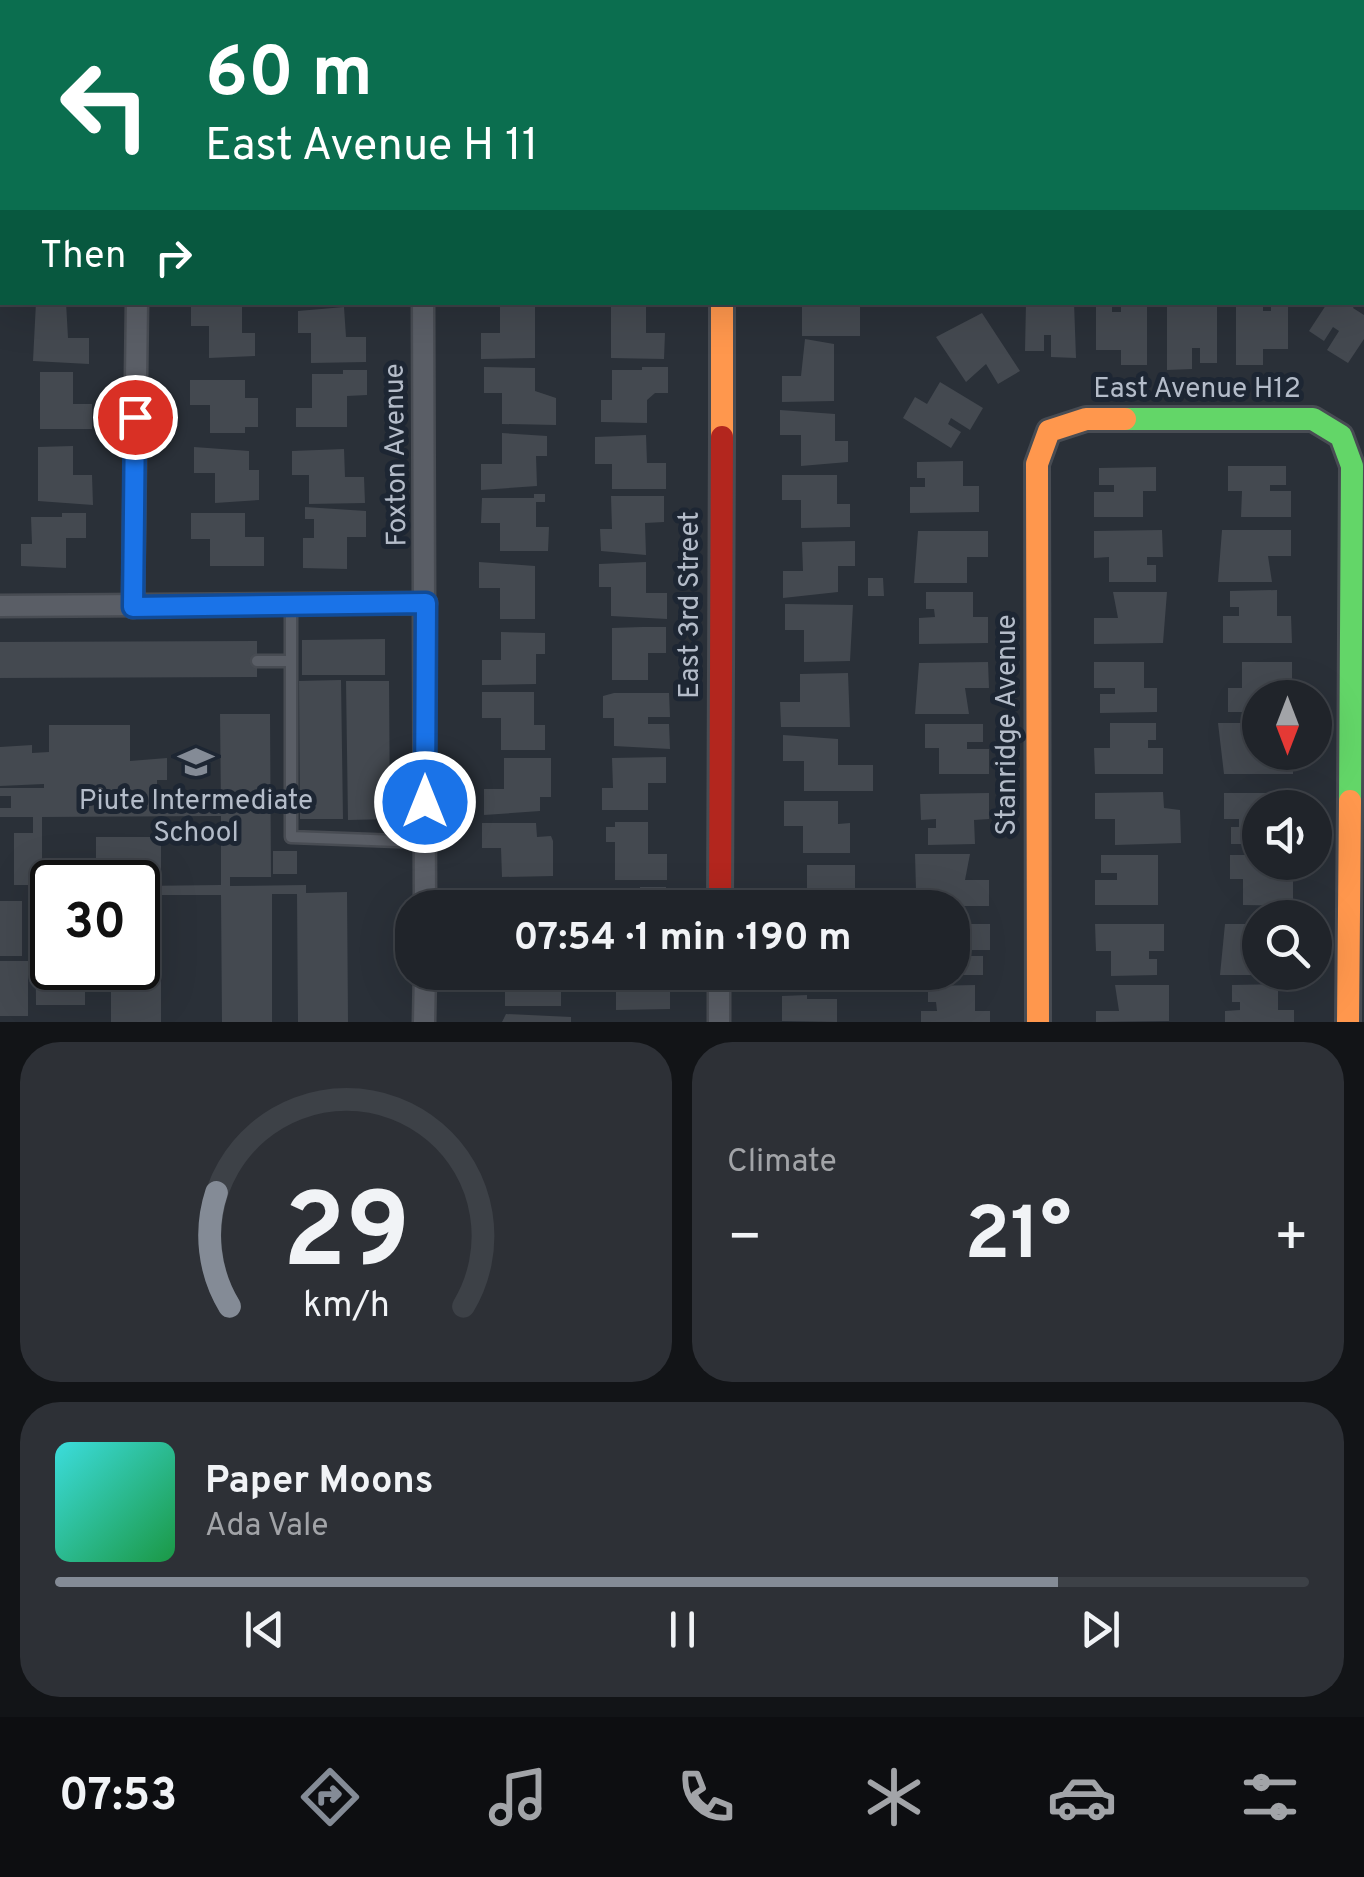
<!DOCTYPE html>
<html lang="en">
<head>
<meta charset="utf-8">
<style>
  body { margin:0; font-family:Overpass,sans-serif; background:#2d3036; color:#f1f3f6; height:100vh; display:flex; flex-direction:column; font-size:38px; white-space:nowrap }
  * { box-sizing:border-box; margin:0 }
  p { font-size:32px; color:#a2a4a8 }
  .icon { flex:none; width:55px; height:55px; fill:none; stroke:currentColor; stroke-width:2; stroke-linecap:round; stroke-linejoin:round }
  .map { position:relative; height:1022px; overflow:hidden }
  .sheet { display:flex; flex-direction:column; gap:20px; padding:20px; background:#121417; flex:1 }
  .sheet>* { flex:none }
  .banner { position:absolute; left:0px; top:0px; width:1365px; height:305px; box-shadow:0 10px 40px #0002,0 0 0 2px #3d4147; background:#0b6e4f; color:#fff; overflow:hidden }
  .needle { width:65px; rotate:180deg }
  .tools { position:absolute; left:1242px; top:680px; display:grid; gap:20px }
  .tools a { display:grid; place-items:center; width:90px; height:90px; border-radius:50%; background:#20242a; box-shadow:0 10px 40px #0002,0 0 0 2px #3d4147; font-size:50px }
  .speed { position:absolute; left:30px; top:860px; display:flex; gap:20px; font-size:50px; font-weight:700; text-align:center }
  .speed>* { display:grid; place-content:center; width:130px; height:130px; border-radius:50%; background:#20242a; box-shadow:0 10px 40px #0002,0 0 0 2px #3d4147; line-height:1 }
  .speed .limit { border:5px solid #111; border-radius:15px; background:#fff; color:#111 }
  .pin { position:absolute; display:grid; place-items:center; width:85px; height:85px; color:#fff; margin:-42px; border:5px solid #fff; border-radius:50%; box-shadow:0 2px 10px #0007 }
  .me { position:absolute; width:110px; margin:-55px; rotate:0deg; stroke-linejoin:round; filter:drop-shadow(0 0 8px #0008) }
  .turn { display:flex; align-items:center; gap:35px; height:210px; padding:0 40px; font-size:45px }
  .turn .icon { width:130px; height:130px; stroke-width:2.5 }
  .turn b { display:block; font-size:70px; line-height:85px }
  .then { display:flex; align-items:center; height:95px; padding:0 40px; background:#0003; gap:20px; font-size:38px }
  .big { font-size:75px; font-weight:700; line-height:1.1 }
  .sheet .widget { flex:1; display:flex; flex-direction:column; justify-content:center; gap:15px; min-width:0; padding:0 35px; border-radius:40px; background:#2d3036 }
  .sheet .dial { align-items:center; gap:0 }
  .dial svg { height:260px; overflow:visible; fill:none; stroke:#3d4147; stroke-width:7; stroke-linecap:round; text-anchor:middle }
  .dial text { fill:#f1f3f6; stroke:none }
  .song { display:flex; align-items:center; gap:30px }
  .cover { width:120px; height:120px; border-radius:15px; background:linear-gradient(135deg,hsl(180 70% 55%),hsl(140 70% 35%)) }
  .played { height:10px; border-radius:5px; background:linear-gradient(90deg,#848b96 80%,#3d4147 80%) }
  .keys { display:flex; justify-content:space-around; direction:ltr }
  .heat { display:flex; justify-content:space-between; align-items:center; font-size:55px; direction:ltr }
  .sheet .tiles { flex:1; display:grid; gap:20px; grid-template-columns:1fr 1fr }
  .widget:last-child { grid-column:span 2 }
  .trip { position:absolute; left:395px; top:890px; width:575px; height:100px; border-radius:40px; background:#20242a; box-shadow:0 10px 40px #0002,0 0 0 2px #3d4147; font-weight:700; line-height:100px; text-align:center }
  .tabs { display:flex; height:160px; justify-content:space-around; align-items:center; background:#0d0e11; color:#a2a4a8 }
  .tabs .icon { width:70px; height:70px }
  .tabs .active { color:#848b96 }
  .tabs b { font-size:45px; color:#f1f3f6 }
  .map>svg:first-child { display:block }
  .building { fill:#444950 }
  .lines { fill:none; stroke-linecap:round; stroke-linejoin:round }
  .lane-casing { stroke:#484c53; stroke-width:15 }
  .street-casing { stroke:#484c53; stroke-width:25 }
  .fast-casing { stroke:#484c53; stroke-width:28 }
  .slow-casing { stroke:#484c53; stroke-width:28 }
  .jam-casing { stroke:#484c53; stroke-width:28 }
  .lane { stroke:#5a5e66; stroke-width:10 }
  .street { stroke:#5a5e66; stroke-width:20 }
  .fast { stroke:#63d668; stroke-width:22 }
  .slow { stroke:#ff974d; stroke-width:22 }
  .jam { stroke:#b3261e; stroke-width:22 }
  .route-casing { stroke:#114b97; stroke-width:25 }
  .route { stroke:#1a73e8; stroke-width:18 }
  .labels { text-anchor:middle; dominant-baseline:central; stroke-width:10; stroke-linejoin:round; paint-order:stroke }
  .street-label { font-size:28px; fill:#b4bcc9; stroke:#1d2633 }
  .poi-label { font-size:28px; fill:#b4bcc9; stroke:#1d2633 }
</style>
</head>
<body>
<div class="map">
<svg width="1364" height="1022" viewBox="0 0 1364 1022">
  <rect width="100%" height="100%" fill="#2a3038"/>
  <path class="building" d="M36,302H66L68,338H89V364L33,361Z
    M191,302H242V333H255V356L209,358V326H191Z
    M802,302L860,307V336H802Z
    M1026,302H1074L1076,358L1051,357V335H1044V351H1025Z
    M1121,302H1147V365H1121V350H1096V304H1112V312H1121Z
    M1236,302H1263V311H1271V303H1288V349H1263V365H1236Z
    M1328,302H1356L1353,308L1364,315V339L1348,363L1327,350L1339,331L1333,327L1324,341L1309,331Z
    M611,305L646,306V333H665L664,359L611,358Z
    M1217,306V363H1200V348H1192V369L1167,370V307Z
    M344,307L346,337H366V362L311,363V333H298V311Z
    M500,307H535V358L481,359V333H500Z
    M982,313L1020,371L998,384L986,364L966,382L936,337Z
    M805,339L834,344V401L782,402V376H801Z
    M484,367L535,368V391L556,398V425L502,424V393H484Z
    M642,367H668V393H655L647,400V423L601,422V400H612V370H642Z
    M343,370H367V395L347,396V427H296V408H312V374H343Z
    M40,372H73V404H92V429H40Z
    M190,380H245V398H258V427H245V433H210V405H190Z
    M940,382L983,408L970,430L951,418L948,424L961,432L951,448L903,418L915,397L927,404Z
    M780,410L835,414V441H848V462L801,466V435H780Z
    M502,433L547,436V456H536L537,486L481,490V464H502Z
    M646,435L647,463H666V489H612V464H595V437Z
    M73,446V475H92L93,505L38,501V447Z
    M194,447L249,451V470H259V500L215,503V473H194Z
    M344,449L345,477H364L365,503L309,504V475H292V451Z
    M963,461V486H979V512L910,513V487H925V478H917V462Z
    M1228,466H1286V485H1270V491H1291V517H1241L1242,491H1228Z
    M1156,467V491H1143V517H1094V492H1114V485H1099V468Z
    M782,475H837V504H850V527L801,528V500H782Z
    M534,494H545V502H536V527H549L548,551H500V523H481L482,498H534Z
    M611,496H664V522L645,523L646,555L601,551L600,529H612Z
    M305,507L366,511V537H347V569L303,568V538H314V519H305Z
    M62,513H86V538H66V568L21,566V544H32L31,517H62Z
    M191,513H245V537H264V566H210V539H191Z
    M1162,530L1163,557H1147V565H1156V582H1109V557L1094,558V531Z
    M1222,530H1291V556H1268L1272,582H1218Z
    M918,531H988V557H967V583H914Z
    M855,541V566H838V592L783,598V571H803L802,542Z
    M479,562L535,566V619H500V588H479Z
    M646,562V593H667V619L611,616V587H599V564Z
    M868,578H883L884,596H868Z
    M1277,590V616H1291L1292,643H1223V616H1239V607H1230V591Z
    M926,592H973V617H988V643L919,644V618L935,617L934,609H926Z
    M1113,592H1167L1163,643L1094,644V618H1118Z
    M785,604L853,605L850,661L804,662V630H785Z
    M642,627H666V653H648V680H612V628Z
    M501,632L545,633V654H536V684L482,685V660H501Z
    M385,639V675H302V640Z
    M257,641V677L0,678V642Z
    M988,662L989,688H965L969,714H915L919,663Z
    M1094,662H1144V688H1157V712L1100,713V694H1115V688H1094Z
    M1242,662H1292V687H1271V694H1287V698H1260V712H1228V688H1242Z
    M848,673L850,727H781L780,702H800V674Z
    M341,680L343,819H300L299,681Z
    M346,681H389L390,819L348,820Z
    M482,692H534V725H545V750H501V718H482Z
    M614,693H669L670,717H648V724H669L670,749L614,746V718H603V696Z
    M220,714H270L271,877H230V886L306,885V893L347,892L348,1022H298L297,894H272V1022H222L221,895H161V1022H111V968H138V886L221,885V816L42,817V887H52V968H85V1005H36L35,896L32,885H14V833H33V817H0V808H11V796H0V788H44V784L0,786V747L32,745V753L49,752V725H130V761L167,758V780H157V808H221Z
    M1110,723H1156V740H1148V748H1163V774H1095L1094,748H1110Z
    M1218,723H1260V752H1293V774H1224Z
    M925,724H983V742H967V749H989V774H939V748H925Z
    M783,735L838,739V765H873V791H804V761H783Z
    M666,757V783H648V810H602V788H613L612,758Z
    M504,758H551V797H540V811L484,815V789H504Z
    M1163,792L1164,808L1180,810L1181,843L1115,845V819H1095V793Z
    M989,793V819L974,820L975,844L928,845V828H936V819L921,820L920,794Z
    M1224,793H1292V808H1260V844H1231V827H1239V819H1224Z
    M784,801H838V824L850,823V853H803V826H784Z
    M615,822H648V854H667V880H615V842H606V827H615Z
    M482,823H536L537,837L551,836L553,841V876L502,877L501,848H482Z
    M96,837H161V870H96Z
    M273,851H297V874H273Z
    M915,854H970L965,880H989V906H921V890H916Z
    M1101,855H1158V905H1095V880H1117V873H1101Z
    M1230,855H1260V862H1287V873H1272V879H1293V906L1243,905V879H1230Z
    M807,865H855V889H842L841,908H785V896H807Z
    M640,887H666V908H610V891H640Z
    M508,888L538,891V908H482V889Z
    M0,901H22V956H0Z
    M952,924H990V950H968V956H983V975H952Z
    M1095,924H1164V951H1149V959H1157V975L1111,976V951H1096Z
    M1225,924H1260V975H1220Z
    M0,961H28V1016H0Z
    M485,972H555V981H561V1006H505V979H485Z
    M605,972H651V984H670V1009L616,1010V979H605Z
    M804,972H836V988H804Z
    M1278,984V1010H1294V1022H1225V1011L1240,1010V1002H1232V985Z
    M975,985V1011H990V1022H921V1011H937L936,1002H928V986Z
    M1115,985H1169V1021L1096,1022V1011H1119Z
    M807,995V999H837V1022L782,1021V996Z
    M506,1014L571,1017V1022H502Z"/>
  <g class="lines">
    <defs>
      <path id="lane" d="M291,605V837L424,842
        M257,661H290"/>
      <path id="street" d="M79,0L80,2
        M420,0V2
        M724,2V0
        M0,134L2,133
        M423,302L425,908
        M0,606L426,603
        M133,607L137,302
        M424,1022L425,972
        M719,1022V972"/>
      <path id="fast" d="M1125,419H1313L1341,436L1352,466L1350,801"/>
      <path id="slow" d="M722,437V302
        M1038,1022L1037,464L1049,431L1086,419H1125
        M1348,1022L1350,801"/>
      <path id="jam" d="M720,908L722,437"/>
    </defs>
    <use href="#lane" class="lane-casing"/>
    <use href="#street" class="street-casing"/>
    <use href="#fast" class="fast-casing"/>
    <use href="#slow" class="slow-casing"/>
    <use href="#jam" class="jam-casing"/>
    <use href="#lane" class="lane"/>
    <use href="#street" class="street"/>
    <use href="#fast" class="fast"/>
    <use href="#slow" class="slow"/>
    <use href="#jam" class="jam"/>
  </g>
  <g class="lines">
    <defs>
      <path id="route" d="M135,417L133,607L426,603L425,802"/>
    </defs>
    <use href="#route" class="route-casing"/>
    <use href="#route" class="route"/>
  </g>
  <defs>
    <symbol id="school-bare" viewBox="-9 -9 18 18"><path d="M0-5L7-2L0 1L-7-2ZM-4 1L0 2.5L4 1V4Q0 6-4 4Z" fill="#848b96" stroke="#1d2633" stroke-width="2.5" paint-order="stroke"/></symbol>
  </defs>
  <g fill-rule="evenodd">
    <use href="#school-bare" x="171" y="737" width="50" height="50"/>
  </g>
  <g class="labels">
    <g class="street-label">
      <text x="1197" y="390">East Avenue H12</text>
      <text transform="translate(397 455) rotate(-91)">Foxton Avenue</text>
      <text transform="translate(691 605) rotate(-90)">East 3rd Street</text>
      <text transform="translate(1008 725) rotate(-90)">Stanridge Avenue</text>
    </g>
    <g class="poi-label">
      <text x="196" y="802">Piute Intermediate<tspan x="196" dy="32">School</tspan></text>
    </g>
  </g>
</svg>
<div class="tools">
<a><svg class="needle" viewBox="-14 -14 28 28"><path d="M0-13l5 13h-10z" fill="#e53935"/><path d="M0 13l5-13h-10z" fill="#a2a4a8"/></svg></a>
<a><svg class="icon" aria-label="sound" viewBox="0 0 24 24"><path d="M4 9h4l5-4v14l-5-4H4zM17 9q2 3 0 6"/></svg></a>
<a><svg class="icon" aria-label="search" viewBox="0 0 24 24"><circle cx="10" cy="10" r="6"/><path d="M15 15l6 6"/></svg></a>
</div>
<div class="speed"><div class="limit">30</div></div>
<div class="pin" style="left:135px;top:417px;background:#d93025"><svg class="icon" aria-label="arrive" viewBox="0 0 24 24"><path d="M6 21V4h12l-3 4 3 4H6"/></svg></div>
<svg class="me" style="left:425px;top:802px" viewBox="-20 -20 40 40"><circle r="17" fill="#1a73e8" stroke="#fff" stroke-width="3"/><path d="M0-11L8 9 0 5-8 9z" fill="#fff"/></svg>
<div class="trip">07:54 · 1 min · 190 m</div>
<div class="banner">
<div class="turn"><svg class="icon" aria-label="left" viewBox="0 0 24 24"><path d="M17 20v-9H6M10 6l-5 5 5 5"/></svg><div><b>60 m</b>East Avenue H 11</div></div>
<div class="then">Then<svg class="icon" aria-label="right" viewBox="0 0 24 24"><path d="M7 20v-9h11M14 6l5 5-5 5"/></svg></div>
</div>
</div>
<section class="sheet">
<div class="tiles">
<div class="widget dial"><svg viewBox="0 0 100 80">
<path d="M14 69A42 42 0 1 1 86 69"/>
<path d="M14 69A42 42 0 0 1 10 34" stroke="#848b96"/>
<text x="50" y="56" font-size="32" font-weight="700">29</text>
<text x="50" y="72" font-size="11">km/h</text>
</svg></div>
<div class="widget"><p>Climate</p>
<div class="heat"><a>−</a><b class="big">21°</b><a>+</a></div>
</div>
<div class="widget">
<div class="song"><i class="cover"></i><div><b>Paper Moons</b><p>Ada Vale</p></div></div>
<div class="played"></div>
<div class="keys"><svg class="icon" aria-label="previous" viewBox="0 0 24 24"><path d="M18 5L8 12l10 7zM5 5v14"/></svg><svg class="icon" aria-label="pause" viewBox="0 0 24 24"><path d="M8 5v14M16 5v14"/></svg><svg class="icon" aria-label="next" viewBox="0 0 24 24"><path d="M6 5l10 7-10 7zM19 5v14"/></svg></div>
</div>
</div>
</section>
<nav class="tabs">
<b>07:53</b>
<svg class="icon active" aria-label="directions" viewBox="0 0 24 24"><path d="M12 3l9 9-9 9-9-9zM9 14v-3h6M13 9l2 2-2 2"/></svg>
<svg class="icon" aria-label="music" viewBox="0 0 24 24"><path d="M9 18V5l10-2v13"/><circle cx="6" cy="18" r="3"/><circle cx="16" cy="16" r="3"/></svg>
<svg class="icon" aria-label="phone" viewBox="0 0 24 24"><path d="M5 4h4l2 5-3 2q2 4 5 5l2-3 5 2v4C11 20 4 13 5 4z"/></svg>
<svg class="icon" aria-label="climate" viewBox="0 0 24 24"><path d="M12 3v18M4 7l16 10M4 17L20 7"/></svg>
<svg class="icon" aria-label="car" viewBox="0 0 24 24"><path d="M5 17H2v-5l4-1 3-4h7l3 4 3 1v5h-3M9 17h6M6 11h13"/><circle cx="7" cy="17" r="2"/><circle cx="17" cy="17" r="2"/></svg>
<svg class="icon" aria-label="filters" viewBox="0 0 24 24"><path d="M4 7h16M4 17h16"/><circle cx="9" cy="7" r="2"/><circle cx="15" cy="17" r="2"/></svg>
</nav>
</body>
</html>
